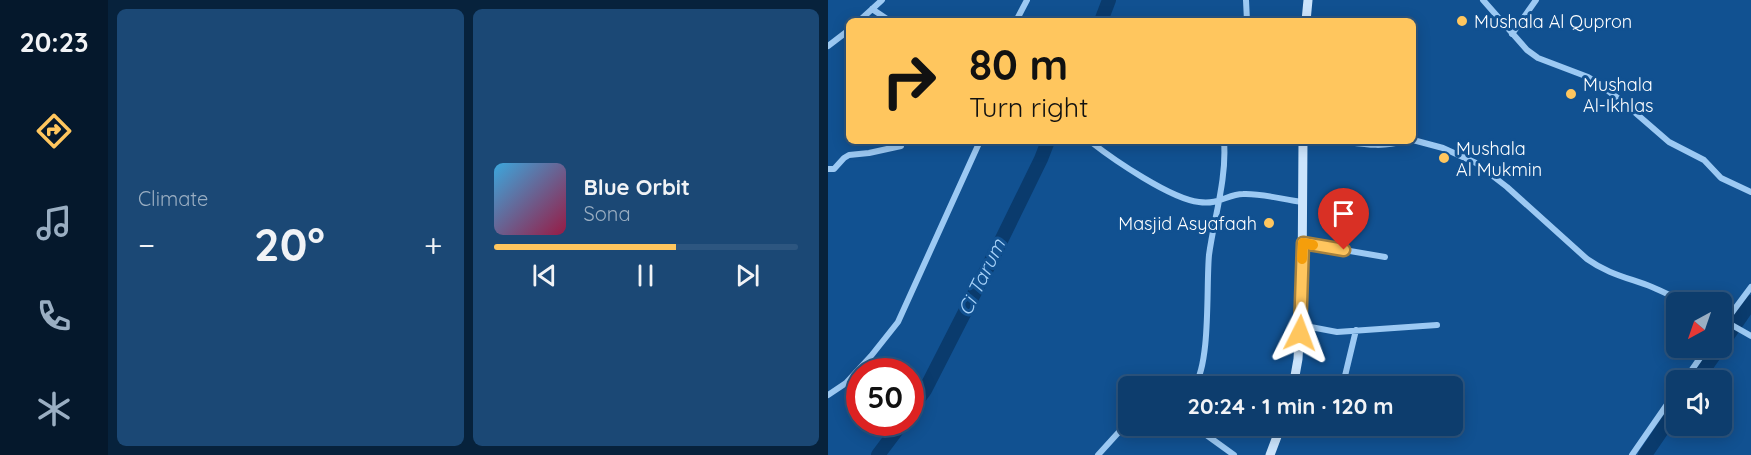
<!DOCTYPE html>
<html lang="en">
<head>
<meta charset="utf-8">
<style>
  body { margin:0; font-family:Quicksand,sans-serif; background:#1b4875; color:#f1f3f6; height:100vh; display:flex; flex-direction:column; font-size:22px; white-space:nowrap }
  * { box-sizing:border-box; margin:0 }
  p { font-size:20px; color:#9aaec2 }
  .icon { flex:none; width:33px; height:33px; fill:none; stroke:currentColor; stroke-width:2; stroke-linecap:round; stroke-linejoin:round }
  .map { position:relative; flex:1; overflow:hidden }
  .details { display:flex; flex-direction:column; gap:9px; padding:9px; background:#07223c; width:720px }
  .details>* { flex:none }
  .hud { position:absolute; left:18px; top:18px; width:570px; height:126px; border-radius:9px; box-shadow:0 3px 15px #0003,0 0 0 2px #2d5680; background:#ffc65e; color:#111; overflow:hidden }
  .needle { width:39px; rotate:220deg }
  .fabs { position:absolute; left:838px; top:292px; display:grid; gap:12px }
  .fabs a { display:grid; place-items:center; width:66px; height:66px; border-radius:9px; background:#0d3d6d; box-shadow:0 3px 15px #0003,0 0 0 2px #2d5680; font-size:30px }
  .speed { position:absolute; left:18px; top:358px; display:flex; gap:12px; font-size:30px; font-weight:700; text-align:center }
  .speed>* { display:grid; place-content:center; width:78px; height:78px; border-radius:50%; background:#0d3d6d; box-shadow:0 3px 15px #0003,0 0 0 2px #2d5680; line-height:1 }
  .speed .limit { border:9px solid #d22; background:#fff; color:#111 }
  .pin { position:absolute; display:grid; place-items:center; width:51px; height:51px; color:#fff; margin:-62px -26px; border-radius:50% 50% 50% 0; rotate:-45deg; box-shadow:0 0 6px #0007 }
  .pin .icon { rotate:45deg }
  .me { position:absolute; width:66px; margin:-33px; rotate:3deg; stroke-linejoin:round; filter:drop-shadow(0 0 4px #0008) }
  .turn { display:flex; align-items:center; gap:21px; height:126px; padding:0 24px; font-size:27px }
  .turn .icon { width:78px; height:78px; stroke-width:2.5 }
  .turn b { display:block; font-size:42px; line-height:51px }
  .big { font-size:45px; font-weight:800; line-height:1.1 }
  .details .tile { flex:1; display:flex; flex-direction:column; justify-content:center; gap:9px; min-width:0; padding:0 21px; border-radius:9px; background:#1b4875 }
  .song { display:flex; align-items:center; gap:18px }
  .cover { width:72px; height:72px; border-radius:9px; background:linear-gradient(135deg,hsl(200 70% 55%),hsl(340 70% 35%)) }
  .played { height:6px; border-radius:3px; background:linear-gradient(90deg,#ffc65e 60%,#2d5680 60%) }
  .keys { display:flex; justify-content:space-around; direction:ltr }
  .heat { display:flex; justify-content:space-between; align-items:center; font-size:33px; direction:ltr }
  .details .tiles { flex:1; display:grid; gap:9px; grid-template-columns:repeat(2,1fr) }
  .trip { position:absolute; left:290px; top:376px; width:345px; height:60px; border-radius:9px; background:#0d3d6d; box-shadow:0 3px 15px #0003,0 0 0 2px #2d5680; font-weight:800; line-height:60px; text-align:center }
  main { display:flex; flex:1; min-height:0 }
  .menu { display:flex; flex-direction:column; width:108px; justify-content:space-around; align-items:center; background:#05182c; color:#9aaec2 }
  .menu .icon { width:42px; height:42px }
  .menu .selected { color:#ffc65e }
  .menu b { font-size:27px; color:#f1f3f6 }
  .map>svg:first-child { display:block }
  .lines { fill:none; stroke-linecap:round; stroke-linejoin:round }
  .river { stroke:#0a3b6d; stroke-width:14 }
  .minor { stroke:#9cc9f3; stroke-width:6 }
  .secondary { stroke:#cbe4fc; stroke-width:9 }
  .route-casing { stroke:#a6813d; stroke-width:15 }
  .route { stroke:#ffc65e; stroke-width:10 }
  .slow { stroke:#f59e0b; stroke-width:10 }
  .poi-dot { fill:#ffc65e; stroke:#115191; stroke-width:2 }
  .labels { text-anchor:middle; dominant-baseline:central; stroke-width:6; stroke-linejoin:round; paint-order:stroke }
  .poi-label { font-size:18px; fill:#fff; stroke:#115191; text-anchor:start }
  .water-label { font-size:20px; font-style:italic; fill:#a8d3fa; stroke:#115191 }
</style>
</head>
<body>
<main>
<nav class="menu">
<b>20:23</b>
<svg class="icon selected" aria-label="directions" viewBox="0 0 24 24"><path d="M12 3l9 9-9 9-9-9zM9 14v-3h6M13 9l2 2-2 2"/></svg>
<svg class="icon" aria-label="music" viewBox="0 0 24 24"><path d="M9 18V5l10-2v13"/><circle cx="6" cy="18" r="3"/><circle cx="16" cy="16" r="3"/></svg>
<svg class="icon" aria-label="phone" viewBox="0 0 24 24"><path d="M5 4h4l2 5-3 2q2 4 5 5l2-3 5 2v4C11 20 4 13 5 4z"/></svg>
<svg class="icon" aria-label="climate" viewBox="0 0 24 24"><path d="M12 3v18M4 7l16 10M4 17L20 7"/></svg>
</nav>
<section class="details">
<div class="tiles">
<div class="tile"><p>Climate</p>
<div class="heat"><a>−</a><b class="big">20°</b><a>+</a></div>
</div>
<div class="tile">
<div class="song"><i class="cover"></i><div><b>Blue Orbit</b><p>Sona</p></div></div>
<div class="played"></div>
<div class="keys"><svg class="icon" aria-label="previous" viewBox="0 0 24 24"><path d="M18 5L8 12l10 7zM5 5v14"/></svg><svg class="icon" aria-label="pause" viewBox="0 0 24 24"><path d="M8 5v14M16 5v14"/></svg><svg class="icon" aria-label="next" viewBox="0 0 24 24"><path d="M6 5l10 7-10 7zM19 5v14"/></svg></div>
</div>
</div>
</section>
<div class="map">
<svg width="923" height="455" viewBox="0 0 923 455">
  <rect width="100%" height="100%" fill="#115191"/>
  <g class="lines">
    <path class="river" d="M273,21L281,0
      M894,344L923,302
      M868,381L891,348
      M82,410L97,390L167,253L213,159L220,141
      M50,455L74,423
      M817,455L849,408"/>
    <path class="minor" d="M418,0L419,21
      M655,0L699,50L710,58L760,77L770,83L796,103L841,142L876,160L893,178L923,192
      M44,9L62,21
      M31,21L54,0
      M188,21L199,0
      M684,34L708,0
      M0,46L21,30
      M585,140L615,148L648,163L679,187L759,259C780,274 801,278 824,287C836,292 847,298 859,303
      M513,141C535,144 554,148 576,141
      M263,142C286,160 343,199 371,202C391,205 400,194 415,194C434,193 456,200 475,202
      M0,169H6L16,158L21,155L41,153L73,146
      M475,243L557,257
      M895,320L923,336
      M472,325L509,332L609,325
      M894,326L923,287
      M856,381L879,348
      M366,387C383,362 378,287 381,255C386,218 399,179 396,141
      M508,387L509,384L514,383L516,380L528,330
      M0,395L18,383L43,356L70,322L152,141
      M377,434L406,455
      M270,455L300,422
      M804,455L849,390"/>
    <path class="secondary" d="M478,21L480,0
      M465,387L470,359L474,287L475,141
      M442,455L453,426"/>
  </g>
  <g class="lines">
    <defs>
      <path id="route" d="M472,333L475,243L516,250"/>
    </defs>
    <use href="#route" class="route-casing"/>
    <use href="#route" class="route"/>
    <path class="slow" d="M474,259L475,243L485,245"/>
  </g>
  <g class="poi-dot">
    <circle cx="634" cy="21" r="6"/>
    <circle cx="743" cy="94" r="6"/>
    <circle cx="616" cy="158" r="6"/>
    <circle cx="441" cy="223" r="6"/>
  </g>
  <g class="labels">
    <g class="poi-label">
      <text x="646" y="21">Mushala Al Qupron</text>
      <text x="755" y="84">Mushala<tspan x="755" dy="21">Al-Ikhlas</tspan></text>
      <text x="628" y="148">Mushala<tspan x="628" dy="21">Al Mukmin</tspan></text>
      <text x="429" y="223" text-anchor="end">Masjid Asyafaah</text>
    </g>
    <g class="water-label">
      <text transform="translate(153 277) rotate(-64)">Ci Tarum</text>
    </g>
  </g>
</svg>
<div class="fabs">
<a><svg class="needle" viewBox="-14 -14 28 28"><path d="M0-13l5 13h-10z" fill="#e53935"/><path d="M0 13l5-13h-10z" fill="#9aaec2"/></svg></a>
<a><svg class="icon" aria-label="sound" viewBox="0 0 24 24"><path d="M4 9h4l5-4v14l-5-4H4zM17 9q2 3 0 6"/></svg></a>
</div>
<div class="speed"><div class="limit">50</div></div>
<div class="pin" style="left:516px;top:250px;background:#d93025"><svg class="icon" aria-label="arrive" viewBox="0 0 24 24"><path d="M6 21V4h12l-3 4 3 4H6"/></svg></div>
<svg class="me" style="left:472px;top:333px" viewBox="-20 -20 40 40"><path d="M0-17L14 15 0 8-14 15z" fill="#ffc65e" stroke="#fff" stroke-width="4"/></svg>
<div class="trip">20:24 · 1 min · 120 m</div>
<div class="hud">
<div class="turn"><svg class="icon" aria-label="right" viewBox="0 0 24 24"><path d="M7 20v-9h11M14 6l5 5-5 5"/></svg><div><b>80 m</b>Turn right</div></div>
</div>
</div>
</main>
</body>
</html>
